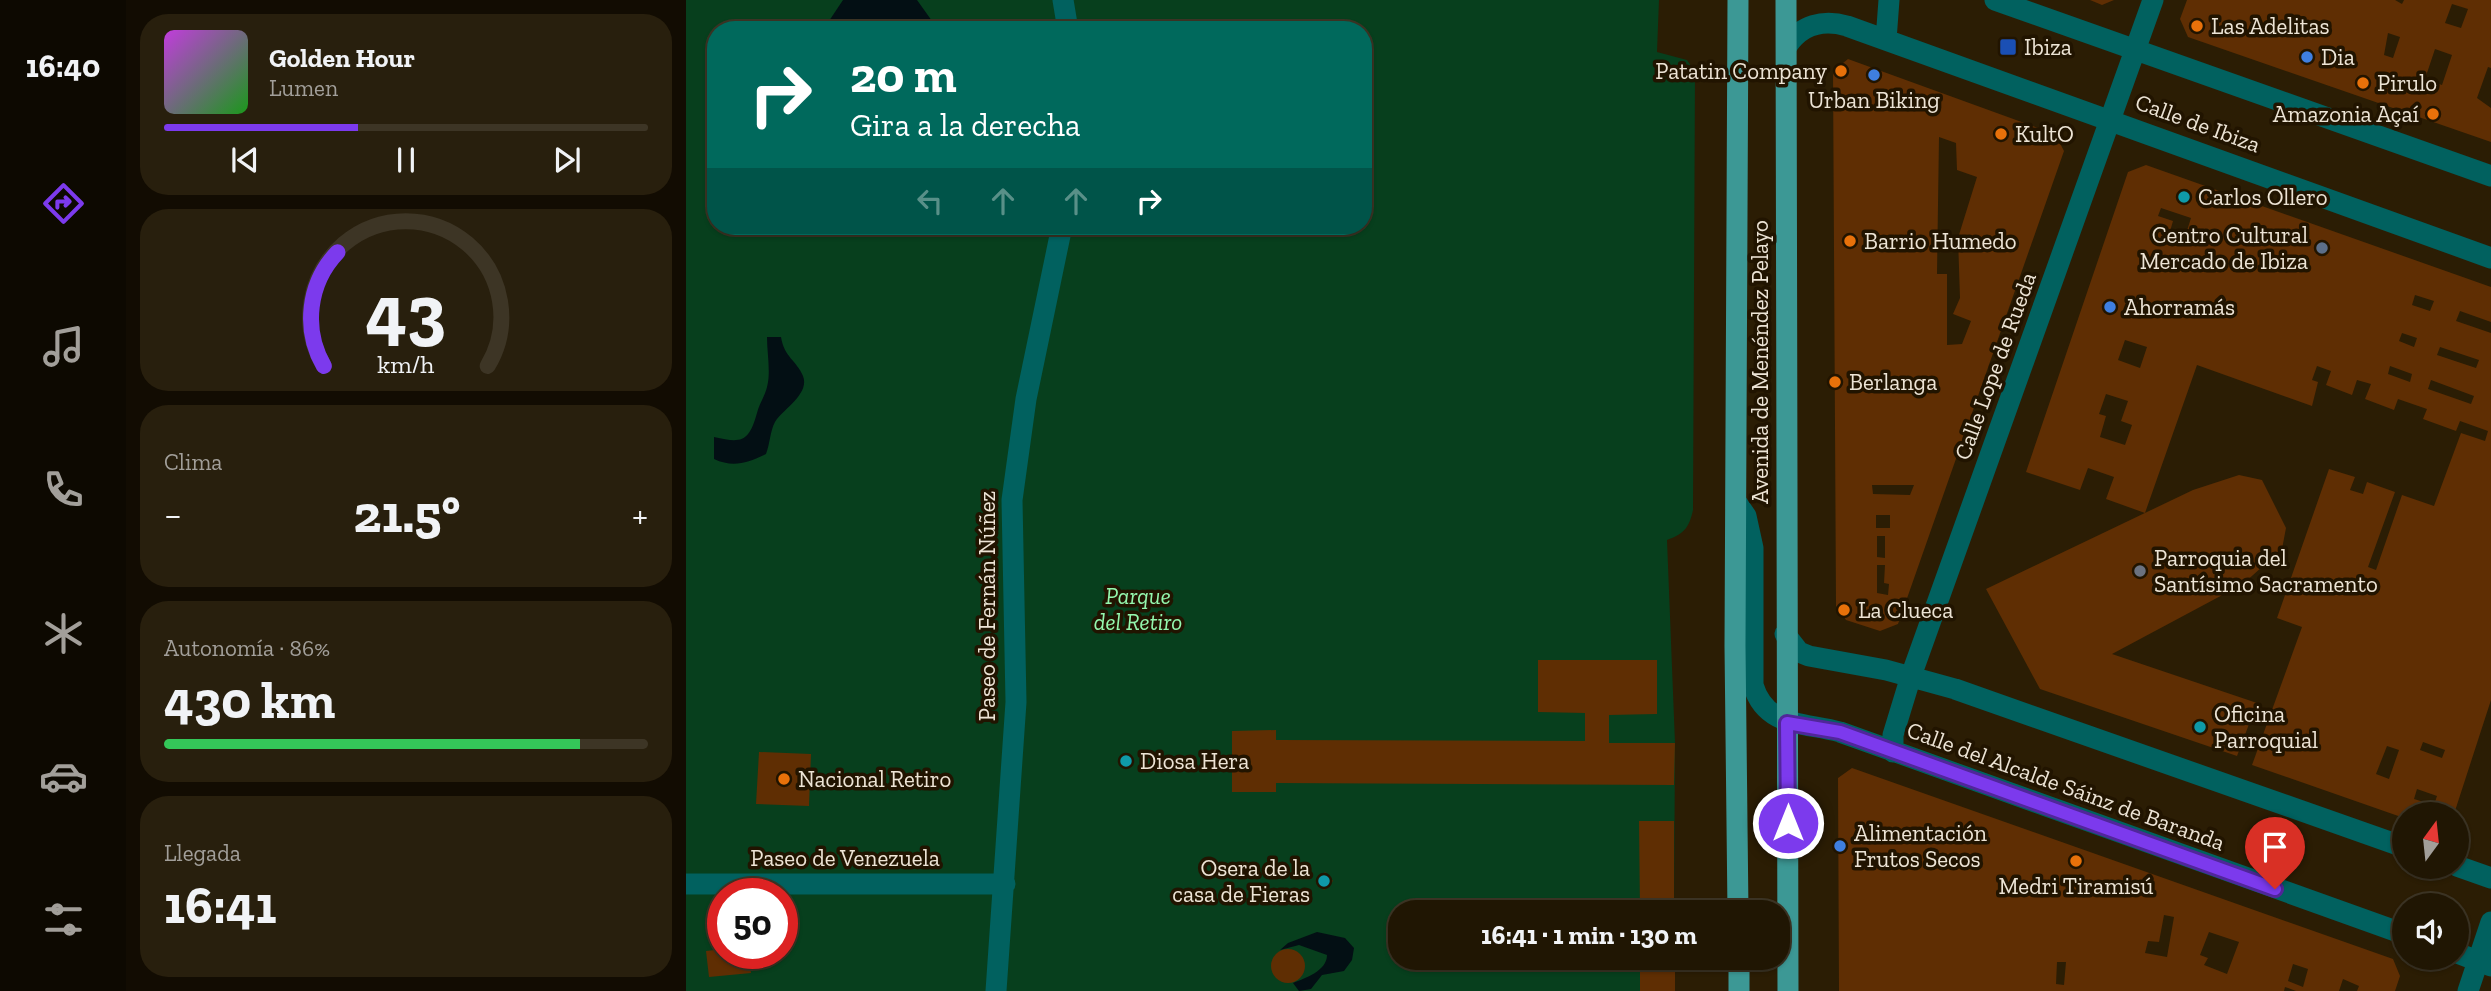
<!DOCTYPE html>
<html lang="es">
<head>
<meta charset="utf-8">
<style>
  body { margin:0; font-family:"Zilla Slab",serif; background:#281f0d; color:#f1f3f6; height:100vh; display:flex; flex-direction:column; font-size:26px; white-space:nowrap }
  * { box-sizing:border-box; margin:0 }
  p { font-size:23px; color:#a29f9a }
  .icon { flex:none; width:38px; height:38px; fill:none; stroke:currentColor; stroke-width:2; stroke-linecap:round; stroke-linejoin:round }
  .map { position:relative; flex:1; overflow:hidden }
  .sheet { display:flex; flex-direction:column; gap:14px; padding:14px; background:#120c02; width:560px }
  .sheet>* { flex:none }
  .hud { position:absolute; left:21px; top:21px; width:665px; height:214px; border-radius:28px; box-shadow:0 2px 5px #0004,0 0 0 2px #3d3525; background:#00695c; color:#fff; overflow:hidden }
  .needle { width:46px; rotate:15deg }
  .buttons { position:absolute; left:1706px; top:802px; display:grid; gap:14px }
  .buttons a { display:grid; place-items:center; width:77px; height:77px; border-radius:50%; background:#201603; box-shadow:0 2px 5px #0004,0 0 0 2px #3d3525; font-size:35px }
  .speed { position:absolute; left:21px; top:878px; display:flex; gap:14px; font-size:35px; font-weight:700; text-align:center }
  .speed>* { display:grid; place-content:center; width:91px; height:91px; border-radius:50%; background:#201603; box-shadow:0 2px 5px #0004,0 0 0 2px #3d3525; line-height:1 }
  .speed .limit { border:10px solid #d22; background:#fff; color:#111 }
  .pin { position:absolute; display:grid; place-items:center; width:60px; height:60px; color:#fff; margin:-72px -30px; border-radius:50% 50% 50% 0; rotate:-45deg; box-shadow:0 0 7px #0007 }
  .pin .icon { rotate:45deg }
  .me { position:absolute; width:77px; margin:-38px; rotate:0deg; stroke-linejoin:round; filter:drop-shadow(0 0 5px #0008) }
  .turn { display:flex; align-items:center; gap:24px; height:147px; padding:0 28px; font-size:32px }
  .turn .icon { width:91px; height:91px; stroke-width:2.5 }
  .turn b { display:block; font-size:49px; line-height:60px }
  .lanes { display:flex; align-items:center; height:66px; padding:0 28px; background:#0003; justify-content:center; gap:35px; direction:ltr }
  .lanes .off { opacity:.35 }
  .big { font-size:52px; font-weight:700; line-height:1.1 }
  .sheet .tile { flex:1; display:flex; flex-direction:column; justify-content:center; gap:10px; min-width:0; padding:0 24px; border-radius:28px; background:#281f0d }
  .sheet .dial { align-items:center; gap:0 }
  .dial svg { height:182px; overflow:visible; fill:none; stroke:#3d3525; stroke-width:7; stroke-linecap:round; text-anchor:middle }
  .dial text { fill:#f1f3f6; stroke:none }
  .song { display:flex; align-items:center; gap:21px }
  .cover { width:84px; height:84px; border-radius:10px; background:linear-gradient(135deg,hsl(290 70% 55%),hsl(120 70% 35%)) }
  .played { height:7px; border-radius:4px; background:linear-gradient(90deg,#7c3aed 40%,#3d3525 40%) }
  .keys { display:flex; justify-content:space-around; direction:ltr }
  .heat { display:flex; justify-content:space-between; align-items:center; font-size:38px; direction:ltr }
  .charge { height:10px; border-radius:5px; background:linear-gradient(90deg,#34c759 86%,#3d3525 0) }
  .trip { position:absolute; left:702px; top:900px; width:402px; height:70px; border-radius:28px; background:#201603; box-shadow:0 2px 5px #0004,0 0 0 2px #3d3525; font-weight:700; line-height:70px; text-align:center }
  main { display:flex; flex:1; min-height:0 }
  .tabs { display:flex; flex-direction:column; width:126px; justify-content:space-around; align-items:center; background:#0d0901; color:#a29f9a }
  .tabs .icon { width:49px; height:49px }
  .tabs .current { color:#7c3aed }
  .tabs b { font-size:32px; color:#f1f3f6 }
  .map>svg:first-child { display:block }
  .green { fill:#073f1d; fill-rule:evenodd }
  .water { fill:#030f14 }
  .building { fill:#5f2e03; fill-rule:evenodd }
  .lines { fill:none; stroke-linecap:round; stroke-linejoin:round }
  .minor { stroke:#01615f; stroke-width:21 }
  .major { stroke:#3c9895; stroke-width:21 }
  .route-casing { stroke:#51269a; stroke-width:18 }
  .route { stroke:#7c3aed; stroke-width:12 }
  .food-dot { fill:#e8710a; stroke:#211400; stroke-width:2.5 }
  .transit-dot { fill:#1a4fb4; stroke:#211400; stroke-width:2.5 }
  .shop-dot { fill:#3f7fe0; stroke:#211400; stroke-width:2.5 }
  .culture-dot { fill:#0f9aa8; stroke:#211400; stroke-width:2.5 }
  .service-dot { fill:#5c6f8a; stroke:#211400; stroke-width:2.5 }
  .worship-dot { fill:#6b7280; stroke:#211400; stroke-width:2.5 }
  .labels { text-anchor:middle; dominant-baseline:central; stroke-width:7; stroke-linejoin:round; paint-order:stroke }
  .poi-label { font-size:23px; fill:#ede4d5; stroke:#211400; text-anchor:start }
  .street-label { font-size:23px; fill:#ede4d5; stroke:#211400 }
  .park-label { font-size:23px; font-style:italic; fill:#94f8ae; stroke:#211400 }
</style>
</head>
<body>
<main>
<nav class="tabs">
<b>16:40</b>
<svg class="icon current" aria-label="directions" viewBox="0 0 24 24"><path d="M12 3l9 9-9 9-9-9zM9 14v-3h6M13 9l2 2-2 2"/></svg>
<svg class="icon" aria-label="music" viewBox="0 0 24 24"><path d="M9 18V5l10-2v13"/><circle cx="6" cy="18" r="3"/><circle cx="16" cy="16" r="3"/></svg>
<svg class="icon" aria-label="phone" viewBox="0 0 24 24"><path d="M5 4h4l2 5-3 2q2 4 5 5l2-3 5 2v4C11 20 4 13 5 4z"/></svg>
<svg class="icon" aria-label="climate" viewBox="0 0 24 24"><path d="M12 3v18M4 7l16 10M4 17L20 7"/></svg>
<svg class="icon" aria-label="car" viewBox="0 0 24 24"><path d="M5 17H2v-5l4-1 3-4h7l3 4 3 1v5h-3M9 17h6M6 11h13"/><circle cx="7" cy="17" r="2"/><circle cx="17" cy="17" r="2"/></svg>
<svg class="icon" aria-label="filters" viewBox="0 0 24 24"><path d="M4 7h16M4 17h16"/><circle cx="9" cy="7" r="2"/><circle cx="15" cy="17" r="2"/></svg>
</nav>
<section class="sheet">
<div class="tile">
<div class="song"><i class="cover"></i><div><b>Golden Hour</b><p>Lumen</p></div></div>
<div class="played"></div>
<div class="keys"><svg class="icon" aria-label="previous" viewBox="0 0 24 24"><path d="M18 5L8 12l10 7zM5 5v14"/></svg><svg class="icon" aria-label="pause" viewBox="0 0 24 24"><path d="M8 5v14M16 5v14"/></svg><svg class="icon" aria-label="next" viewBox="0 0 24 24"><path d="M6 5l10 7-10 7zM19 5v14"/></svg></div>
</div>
<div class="tile dial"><svg viewBox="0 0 100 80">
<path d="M14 69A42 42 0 1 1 86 69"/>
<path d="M14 69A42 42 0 0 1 20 19" stroke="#7c3aed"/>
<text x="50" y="56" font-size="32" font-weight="700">43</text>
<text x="50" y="72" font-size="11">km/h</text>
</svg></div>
<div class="tile"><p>Clima</p>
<div class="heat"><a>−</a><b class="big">21.5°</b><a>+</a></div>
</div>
<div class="tile"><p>Autonomía · 86%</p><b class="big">430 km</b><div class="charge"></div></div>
<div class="tile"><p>Llegada</p><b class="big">16:41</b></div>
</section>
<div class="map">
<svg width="1805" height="991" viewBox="0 0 1805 991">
  <rect width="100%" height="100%" fill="#2b1d04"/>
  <path class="green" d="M0,0H973L971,52L1001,60L1009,72L1007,510C1003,528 998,534 981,540L989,743L988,912H714V957H989V991H0ZM30,30H677V226H30ZM37,894H96V954H37Z"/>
  <path class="water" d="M157,0H231L246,21H259V30H130V24H141Z
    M81,337H95C98,357 111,361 117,376C124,394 97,409 89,422C84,431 84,444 80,454C62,463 47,468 28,459V437C57,444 63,441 71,413C73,404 79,396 81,387C85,373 81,353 81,337Z
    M631,932L659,938L668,948L666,960L658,971L636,975L625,989L613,991L607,983C619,978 641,971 641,955L613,945L594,950L602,943Z"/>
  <path class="building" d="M1404,0H1428L1416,5Z
    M1501,0H1709L1716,4L1718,0H1805V68L1802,67L1791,98L1805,108V142L1502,37L1494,19ZM1766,4L1782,9L1775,28L1759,23ZM1702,33L1714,37L1707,58L1698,55ZM1749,49L1766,55L1756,85L1739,79Z
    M1162,59L1369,134L1378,151L1212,624L1194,631L1160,620L1150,606L1147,71ZM1253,137L1270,143L1271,170L1291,177L1272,238L1274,298L1267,314L1285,321L1276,344L1261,345V274H1251ZM1186,485H1228L1224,495L1187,494ZM1190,515H1204V528H1190ZM1191,536H1199V558L1191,557ZM1191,565H1199L1198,583L1203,584L1202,595L1191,593Z
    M1460,165L1805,287V322L1774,311L1770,321L1805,333V700L1768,814H1718V818L1566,765L1616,627L1591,618L1643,469L1669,477L1664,490L1677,494L1681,482L1709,492L1682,567L1690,570L1716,495L1748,506L1775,433L1799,441L1802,431L1774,421L1770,431L1737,419L1741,409L1712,399L1708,410L1679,399L1685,384L1671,380L1666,395L1640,385L1645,371L1631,366L1626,380L1632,382L1626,406L1511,365L1459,513L1420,499L1428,477L1402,468L1394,490L1340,472L1442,172ZM1475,208L1505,218L1498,240L1483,235L1487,221L1472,216ZM1729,295L1748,301L1744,311L1726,305ZM1716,333L1731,338L1728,347L1713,341ZM1439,340L1461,347L1454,368L1432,360ZM1754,347L1793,360L1790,368L1751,355ZM1704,366L1726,374L1724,382L1702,374ZM1745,380L1788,396L1785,404L1742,389ZM1420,394L1442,401L1435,421L1446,425L1439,445L1414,437L1420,416L1413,414ZM1737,742L1759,750L1756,758L1734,750ZM1701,746L1713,750L1703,779L1690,774ZM1731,789L1751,796L1748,805L1728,799Z
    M1553,475L1576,480L1600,528L1596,549L1557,584L1426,654L1571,703L1551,756L1354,689L1300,589L1507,490Z
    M852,660H971V714L923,715V743H989L988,785L590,783V792H546V731L590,730V740L899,741V713L852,712Z
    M73,752L125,754L123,806L70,804Z
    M1166,768L1707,959L1714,976L1709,991H1671L1673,986L1657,979L1653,991H1610L1599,987L1598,991H1153L1152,778ZM1478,915L1488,917L1481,957L1459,953L1462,941L1473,942ZM1523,932L1553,942L1541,974L1518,965L1522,958L1514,955ZM1371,962H1380L1378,985L1370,984ZM1607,964L1622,969L1617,987L1602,981Z
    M953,821H988V912H954Z
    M639,872L647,881L638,890L630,882Z
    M585 966a17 17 0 1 1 34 0a17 17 0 1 1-34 0Z
    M37,949V954H63L65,973L23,977L20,951Z
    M954,957H989V991H954Z"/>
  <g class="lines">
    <path class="minor" d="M377,0L382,30
      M1309,0L1805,176
      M1200,40L1203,0
      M1101,46C1115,25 1137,19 1161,26L1805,258
      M1051,503L1060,516L1067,548V685C1080,728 1118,722 1154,732L1718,934
      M1099,634L1113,652L1123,656L1200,670L1269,689L1718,847
      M1207,752V735L1225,676L1467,0
      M1771,866L1805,878
      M0,884H319
      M1771,953L1805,966
      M310,991L330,702L326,500L340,399L376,226
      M1782,991L1805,922"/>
    <path class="major" d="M1052,0L1049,646L1052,912
      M1100,0L1102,991
      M1053,957V991"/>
  </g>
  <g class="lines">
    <defs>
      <path id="route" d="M1102,823L1101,723L1154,732L1589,889"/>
    </defs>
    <use href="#route" class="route-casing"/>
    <use href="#route" class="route"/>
  </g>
  <g class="food-dot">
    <circle cx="1511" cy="26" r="7"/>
    <circle cx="1155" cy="71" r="7"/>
    <circle cx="1677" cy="83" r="7"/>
    <circle cx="1747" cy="114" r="7"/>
    <circle cx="1315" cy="134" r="7"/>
    <circle cx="1164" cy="241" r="7"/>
    <circle cx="1149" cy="382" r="7"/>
    <circle cx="1158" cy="610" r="7"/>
    <circle cx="98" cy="779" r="7"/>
    <circle cx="1390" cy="861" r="7"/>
  </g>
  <rect class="transit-dot" x="1313" y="38" width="18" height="18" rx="3.5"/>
  <g class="shop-dot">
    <circle cx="1621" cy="57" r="7"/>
    <circle cx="1188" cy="75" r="7"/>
    <circle cx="1424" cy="307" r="7"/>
    <circle cx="1154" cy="846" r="7"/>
  </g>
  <g class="culture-dot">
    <circle cx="1498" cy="197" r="7"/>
    <circle cx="1514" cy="727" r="7"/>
    <circle cx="440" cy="761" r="7"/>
    <circle cx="638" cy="881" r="7"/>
  </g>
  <circle class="service-dot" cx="1636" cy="248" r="7"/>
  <circle class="worship-dot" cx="1454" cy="571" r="7"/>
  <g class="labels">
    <g class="poi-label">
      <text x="1525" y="26">Las Adelitas</text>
      <text x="1338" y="47">Ibiza</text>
      <text x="1635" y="57">Dia</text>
      <text x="1141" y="71" text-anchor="end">Patatin Company</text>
      <text x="1691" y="83">Pirulo</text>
      <text x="1188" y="100" text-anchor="middle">Urban Biking</text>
      <text x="1733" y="114" text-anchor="end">Amazonia Açaí</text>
      <text x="1329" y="134">KultO</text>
      <text x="1512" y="197">Carlos Ollero</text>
      <text x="1622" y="235" text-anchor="end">Centro Cultural<tspan x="1622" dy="26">Mercado de Ibiza</tspan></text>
      <text x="1178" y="241">Barrio Humedo</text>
      <text x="1438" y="307">Ahorramás</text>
      <text x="1163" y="382">Berlanga</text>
      <text x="1468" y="558">Parroquia del<tspan x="1468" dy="26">Santísimo Sacramento</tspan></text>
      <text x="1172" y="610">La Clueca</text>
      <text x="1528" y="714">Oficina<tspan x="1528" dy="26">Parroquial</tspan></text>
      <text x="454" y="761">Diosa Hera</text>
      <text x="112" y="779">Nacional Retiro</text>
      <text x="1168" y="833">Alimentación<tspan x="1168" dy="26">Frutos Secos</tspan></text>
      <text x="624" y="868" text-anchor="end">Osera de la<tspan x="624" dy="26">casa de Fieras</tspan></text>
      <text x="1390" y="886" text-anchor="middle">Medri Tiramisú</text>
    </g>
    <g class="street-label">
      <text transform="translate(1512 123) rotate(20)">Calle de Ibiza</text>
      <text transform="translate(1074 362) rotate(-90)">Avenida de Menéndez Pelayo</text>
      <text transform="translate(1309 366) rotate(-70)">Calle Lope de Rueda</text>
      <text transform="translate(301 606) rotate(-90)">Paseo de Fernán Núñez</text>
      <text transform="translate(1380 786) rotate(20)">Calle del Alcalde Sáinz de Baranda</text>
      <text x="159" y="858">Paseo de Venezuela</text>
    </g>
    <g class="park-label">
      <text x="452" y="596">Parque<tspan x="452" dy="26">del Retiro</tspan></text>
    </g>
  </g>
</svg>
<div class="buttons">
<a><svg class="needle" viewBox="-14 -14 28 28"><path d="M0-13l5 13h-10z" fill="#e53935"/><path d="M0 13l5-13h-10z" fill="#a29f9a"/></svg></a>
<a><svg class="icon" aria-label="sound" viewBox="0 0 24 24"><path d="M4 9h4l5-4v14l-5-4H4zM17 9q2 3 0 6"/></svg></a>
</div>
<div class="speed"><div class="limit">50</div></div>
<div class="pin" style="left:1589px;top:889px;background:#d93025"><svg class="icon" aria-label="arrive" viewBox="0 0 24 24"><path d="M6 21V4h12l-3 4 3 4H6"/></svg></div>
<svg class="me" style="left:1102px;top:823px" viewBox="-20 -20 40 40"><circle r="17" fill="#7c3aed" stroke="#fff" stroke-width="3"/><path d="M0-11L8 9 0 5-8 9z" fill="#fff"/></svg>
<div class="trip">16:41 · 1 min · 130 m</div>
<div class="hud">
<div class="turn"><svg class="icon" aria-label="right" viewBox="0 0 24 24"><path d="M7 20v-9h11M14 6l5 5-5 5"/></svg><div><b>20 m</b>Gira a la derecha</div></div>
<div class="lanes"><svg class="icon off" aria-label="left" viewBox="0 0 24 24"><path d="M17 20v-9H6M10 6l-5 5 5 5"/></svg><svg class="icon off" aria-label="ahead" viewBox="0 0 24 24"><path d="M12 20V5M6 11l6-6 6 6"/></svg><svg class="icon off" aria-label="ahead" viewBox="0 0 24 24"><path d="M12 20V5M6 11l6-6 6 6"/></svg><svg class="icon" aria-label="right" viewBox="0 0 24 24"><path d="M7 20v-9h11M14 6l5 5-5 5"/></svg></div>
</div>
</div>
</main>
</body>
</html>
